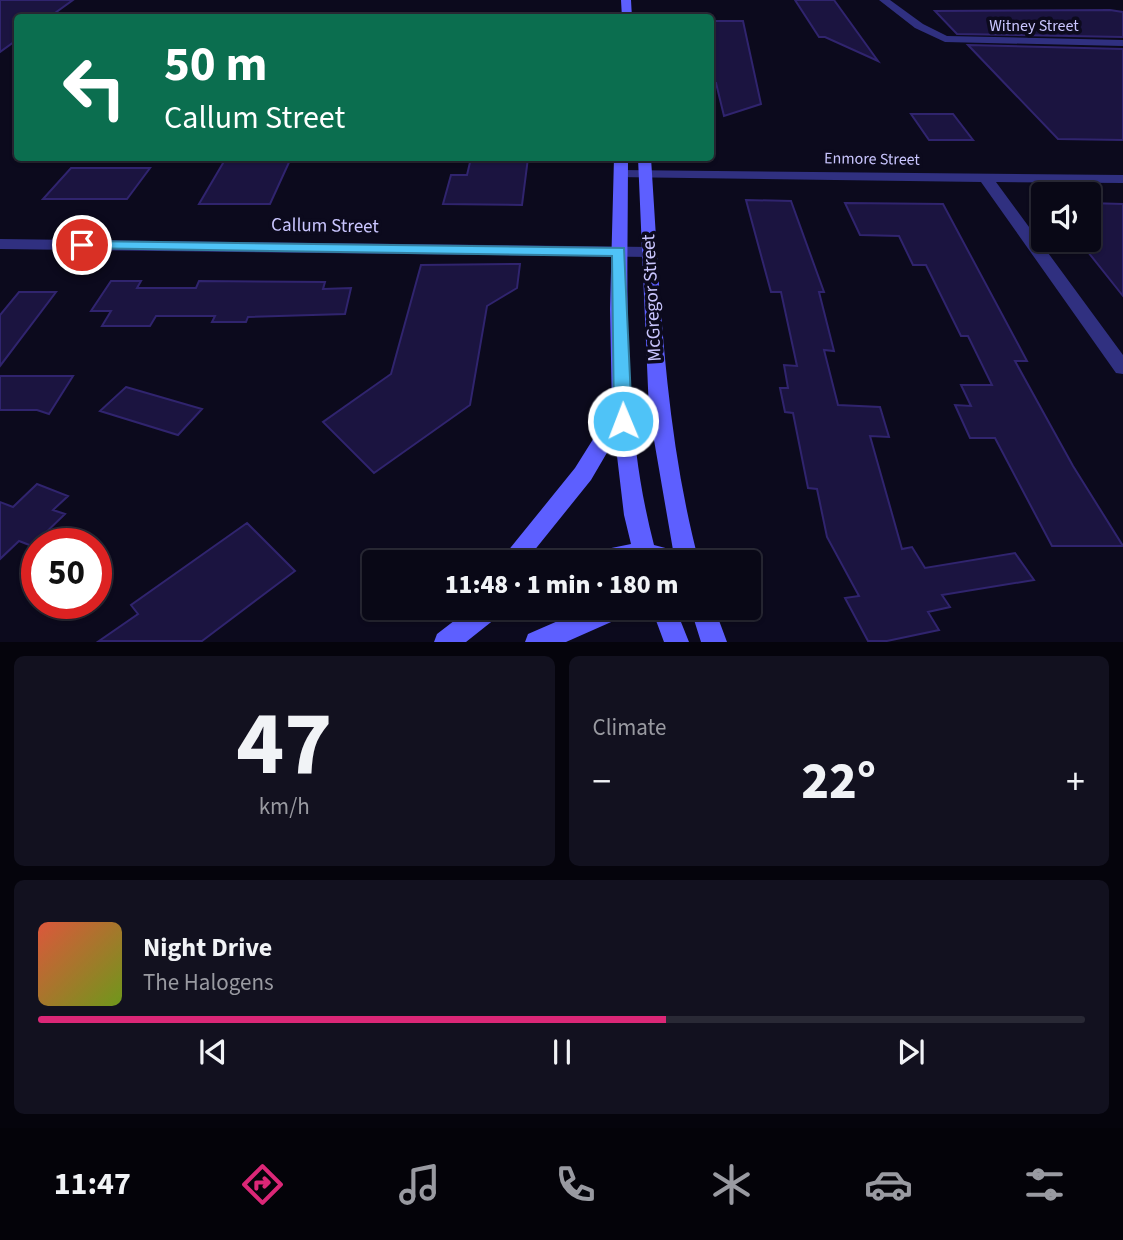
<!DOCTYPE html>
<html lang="en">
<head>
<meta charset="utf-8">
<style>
  body { margin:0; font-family:"Source Sans 3",sans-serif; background:#12111f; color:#f1f3f6; height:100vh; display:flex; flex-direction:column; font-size:26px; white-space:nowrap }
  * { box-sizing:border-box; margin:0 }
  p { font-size:23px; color:#999aa1 }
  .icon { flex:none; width:38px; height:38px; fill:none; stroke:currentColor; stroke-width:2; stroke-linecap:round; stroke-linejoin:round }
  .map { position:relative; height:642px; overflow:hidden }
  .drawer { display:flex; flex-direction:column; gap:14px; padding:14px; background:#05040c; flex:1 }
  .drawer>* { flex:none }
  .top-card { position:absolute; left:14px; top:14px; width:700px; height:147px; border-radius:7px; box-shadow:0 2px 5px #0004,0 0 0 2px #292935; background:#0b6e4f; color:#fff; overflow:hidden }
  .controls { position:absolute; left:1031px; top:182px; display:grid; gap:14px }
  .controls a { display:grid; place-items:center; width:70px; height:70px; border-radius:7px; background:#090816; box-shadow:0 2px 5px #0004,0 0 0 2px #292935; font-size:35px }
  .speed { position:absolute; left:21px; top:528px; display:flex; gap:14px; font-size:35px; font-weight:700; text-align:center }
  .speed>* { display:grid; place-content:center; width:91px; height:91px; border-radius:50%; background:#090816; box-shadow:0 2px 5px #0004,0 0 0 2px #292935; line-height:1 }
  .speed .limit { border:10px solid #d22; background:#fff; color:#111 }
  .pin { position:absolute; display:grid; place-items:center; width:60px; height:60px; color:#fff; margin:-30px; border:4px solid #fff; border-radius:50%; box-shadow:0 2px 7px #0007 }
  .me { position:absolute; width:77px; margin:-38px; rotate:359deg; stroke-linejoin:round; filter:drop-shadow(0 0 5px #0008) }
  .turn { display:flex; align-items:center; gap:24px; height:147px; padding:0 35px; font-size:32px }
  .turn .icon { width:91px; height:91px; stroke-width:2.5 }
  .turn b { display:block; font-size:49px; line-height:60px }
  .big { font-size:52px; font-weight:800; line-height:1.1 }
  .drawer .card { flex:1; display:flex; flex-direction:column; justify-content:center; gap:10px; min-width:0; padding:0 24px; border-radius:10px; background:#12111f }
  .drawer .dial { align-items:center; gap:0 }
  .dial b { font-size:91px; line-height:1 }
  .song { display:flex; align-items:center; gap:21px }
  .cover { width:84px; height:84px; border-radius:10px; background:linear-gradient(135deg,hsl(10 70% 55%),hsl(80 70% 35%)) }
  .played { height:7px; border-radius:4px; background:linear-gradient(90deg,#db2777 60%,#292935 60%) }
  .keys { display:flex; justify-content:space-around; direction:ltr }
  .heat { display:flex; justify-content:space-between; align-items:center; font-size:38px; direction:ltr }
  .drawer .tiles { flex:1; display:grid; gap:14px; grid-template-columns:1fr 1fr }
  .card:last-child { grid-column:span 2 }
  .trip { position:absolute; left:362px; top:550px; width:399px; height:70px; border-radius:7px; background:#090816; box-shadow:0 2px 5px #0004,0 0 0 2px #292935; font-weight:800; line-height:70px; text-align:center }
  .tab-bar { display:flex; height:112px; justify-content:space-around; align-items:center; background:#040309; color:#999aa1 }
  .tab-bar .icon { width:49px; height:49px }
  .tab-bar .current { color:#db2777 }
  .tab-bar b { font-size:32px; color:#f1f3f6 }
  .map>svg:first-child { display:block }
  .building { fill:#1b1440; stroke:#30246e; stroke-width:2 }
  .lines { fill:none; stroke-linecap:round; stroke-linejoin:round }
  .street { fill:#303080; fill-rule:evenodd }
  .secondary { fill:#5d5fff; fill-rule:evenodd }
  .route { fill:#4fc3f7; stroke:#337fa1; stroke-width:2 }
  .labels { text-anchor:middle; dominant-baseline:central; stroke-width:7; stroke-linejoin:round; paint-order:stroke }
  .far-street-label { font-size:16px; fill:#cac6ff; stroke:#0c0a1d }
  .street-label { font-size:19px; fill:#cac6ff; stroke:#0c0a1d }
</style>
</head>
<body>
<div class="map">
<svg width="1123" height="642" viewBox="0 0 1123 642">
  <rect width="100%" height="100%" fill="#0c0a1d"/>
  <path class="building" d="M0,0H73L48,18H18V39L0,52Z
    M795,0H834L878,61L825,37H819Z
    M1110,10L1123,12V37L957,34L935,11Z
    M710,21H743L761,104L724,116L716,83H710Z
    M968,45L1123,49V140L1058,139Z
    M911,114H953L973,140H929Z
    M226,158H291L270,204H199Z
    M471,158H528L522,205L443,204L451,175H467Z
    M71,168H150L127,199H43Z
    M746,200L791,201L824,292H819L834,351L824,350L838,405L880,407L889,437L870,436L902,549L912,547L925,568L1015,553L1034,580L942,595L950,607L928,612L939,630L887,641H868L845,598L859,596L827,537L817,489L808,488L793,413L785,412L780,388H788L784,365L797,366L781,292H771Z
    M845,203L943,204L1027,361H1015L1073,466L1123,546H1052L995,438H970L955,405L971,406L961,385H992L968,336H961L926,265H913L899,236L860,235Z
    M1088,203L1123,204V296L1088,252Z
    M520,264L517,288L487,306L470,405L374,473L323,422L391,374L421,265Z
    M111,281H141L137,288H196L199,281L325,282L323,289L351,288L345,314L248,317L246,322H212L215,316H156L150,326H102L111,311H91Z
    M19,292H56L0,366V315Z
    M0,376H73L49,414L37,410H0Z
    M126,387L202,409L178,435L100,411Z
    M37,484L68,496L53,510L65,514L32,546L19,541L0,559V502L13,507Z
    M247,523L295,571L202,641H99L138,614L131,605Z"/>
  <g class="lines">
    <path class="street" d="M879,0H890L923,24L947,36L1123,40V46L945,42L915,28Z
      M620,170L1123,175V183L996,182L1123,355V374L1116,373L981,182L615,177V171Z
      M0,239L650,247L658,252L650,257L0,249Z"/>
    <path class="secondary" d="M621,0H631L632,18H622Z
      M614,158H628C628,287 621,419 654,545L673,550L649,411L638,158H651C660,293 664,430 699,562H573L577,555L631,544L624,515L615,439L591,480L525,562H499L575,468L612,409L610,309Z
      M472,607H503L500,615L466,642H434L437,634Z
      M590,607H630L627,615L566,642H525L528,634Z
      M651,607H675L689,642H664Z
      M690,607H714L727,642H701Z"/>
  </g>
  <path class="route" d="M82,241L624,248L632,421L623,428L614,421L612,256L77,248V242Z"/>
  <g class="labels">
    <g class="far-street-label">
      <text x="1034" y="26">Witney Street</text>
      <text transform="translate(872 159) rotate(1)">Enmore Street</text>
    </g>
    <g class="street-label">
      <text transform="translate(325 226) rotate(1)">Callum Street</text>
      <text transform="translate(652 298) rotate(-93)">McGregor Street</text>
    </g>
  </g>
</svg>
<div class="controls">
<a><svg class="icon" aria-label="sound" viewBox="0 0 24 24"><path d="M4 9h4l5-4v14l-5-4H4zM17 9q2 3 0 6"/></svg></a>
</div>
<div class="speed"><div class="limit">50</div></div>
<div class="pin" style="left:82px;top:245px;background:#d93025"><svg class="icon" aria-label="arrive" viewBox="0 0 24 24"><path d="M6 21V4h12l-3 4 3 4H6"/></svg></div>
<svg class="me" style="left:623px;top:421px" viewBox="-20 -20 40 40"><circle r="17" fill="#4fc3f7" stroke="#fff" stroke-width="3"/><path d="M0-11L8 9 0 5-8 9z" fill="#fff"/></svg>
<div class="trip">11:48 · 1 min · 180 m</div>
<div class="top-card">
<div class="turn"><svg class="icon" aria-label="left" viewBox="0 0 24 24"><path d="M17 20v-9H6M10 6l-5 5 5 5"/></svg><div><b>50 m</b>Callum Street</div></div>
</div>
</div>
<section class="drawer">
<div class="tiles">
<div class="card dial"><b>47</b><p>km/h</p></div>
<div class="card"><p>Climate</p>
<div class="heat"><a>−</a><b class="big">22°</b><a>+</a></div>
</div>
<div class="card">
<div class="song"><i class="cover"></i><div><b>Night Drive</b><p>The Halogens</p></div></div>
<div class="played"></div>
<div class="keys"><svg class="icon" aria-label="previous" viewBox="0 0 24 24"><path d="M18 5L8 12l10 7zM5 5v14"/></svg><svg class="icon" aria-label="pause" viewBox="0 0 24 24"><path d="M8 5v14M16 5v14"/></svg><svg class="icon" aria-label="next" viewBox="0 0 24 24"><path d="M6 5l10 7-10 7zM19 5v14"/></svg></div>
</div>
</div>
</section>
<nav class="tab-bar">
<b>11:47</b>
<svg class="icon current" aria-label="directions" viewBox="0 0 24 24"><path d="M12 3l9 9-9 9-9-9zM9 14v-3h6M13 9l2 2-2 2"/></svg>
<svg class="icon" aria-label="music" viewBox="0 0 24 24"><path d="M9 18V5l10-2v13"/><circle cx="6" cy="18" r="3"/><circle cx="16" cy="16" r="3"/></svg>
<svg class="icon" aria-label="phone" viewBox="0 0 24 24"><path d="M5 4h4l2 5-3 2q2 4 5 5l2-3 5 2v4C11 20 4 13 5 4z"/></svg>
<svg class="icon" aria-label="climate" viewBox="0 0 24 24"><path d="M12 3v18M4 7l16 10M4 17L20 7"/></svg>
<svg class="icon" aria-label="car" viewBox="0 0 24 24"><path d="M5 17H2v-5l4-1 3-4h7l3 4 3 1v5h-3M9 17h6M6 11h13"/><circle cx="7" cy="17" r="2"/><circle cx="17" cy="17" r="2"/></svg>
<svg class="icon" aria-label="filters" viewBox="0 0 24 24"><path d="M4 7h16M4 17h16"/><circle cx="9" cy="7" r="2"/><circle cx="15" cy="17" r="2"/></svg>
</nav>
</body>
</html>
